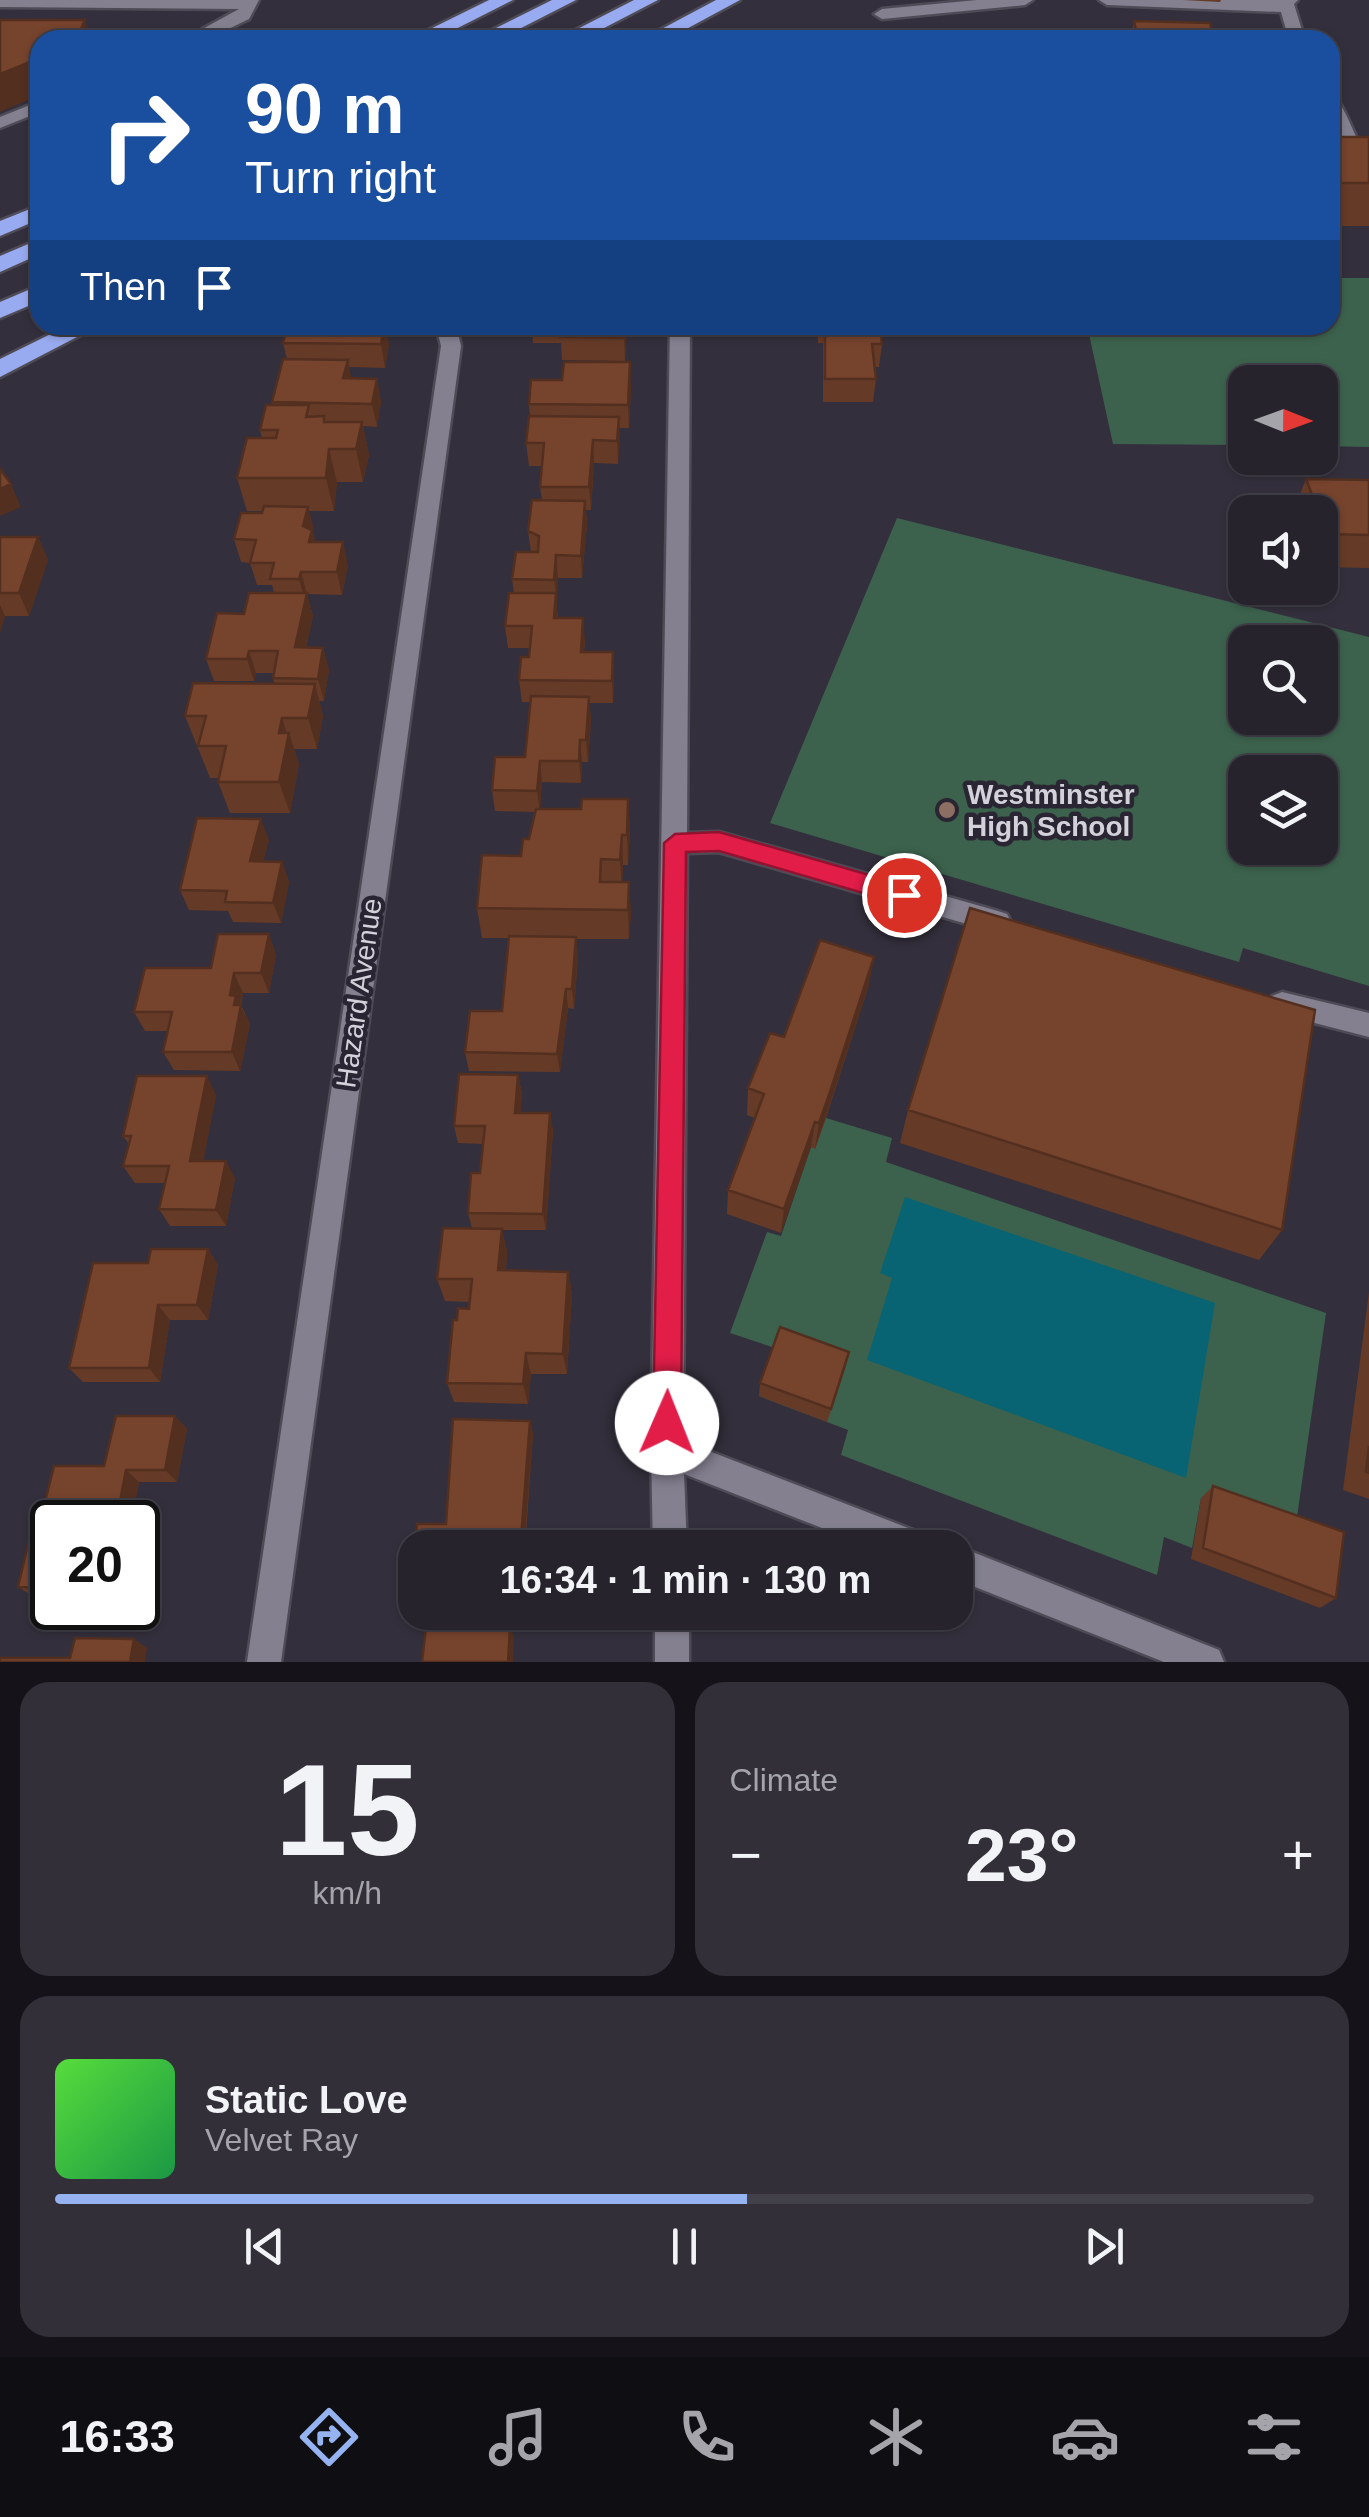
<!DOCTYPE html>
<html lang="en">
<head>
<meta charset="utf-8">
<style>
  body { margin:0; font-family:Arial,sans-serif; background:#322f39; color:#f1f3f6; height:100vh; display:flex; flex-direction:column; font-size:38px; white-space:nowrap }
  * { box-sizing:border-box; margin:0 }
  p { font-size:32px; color:#a4a4aa }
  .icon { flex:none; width:55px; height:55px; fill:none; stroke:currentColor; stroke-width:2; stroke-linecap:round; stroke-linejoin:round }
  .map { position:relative; height:1662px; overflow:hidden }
  .drawer { display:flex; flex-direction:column; gap:20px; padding:20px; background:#151319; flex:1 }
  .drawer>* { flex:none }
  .guide { position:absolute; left:30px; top:30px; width:1310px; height:305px; border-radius:30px; box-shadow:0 2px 8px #0004,0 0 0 2px #424049; background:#1a4fa0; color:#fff; overflow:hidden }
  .needle { width:65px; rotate:91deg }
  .tools { position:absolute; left:1228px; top:365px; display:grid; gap:20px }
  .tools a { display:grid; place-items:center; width:110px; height:110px; border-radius:20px; background:#26232d; box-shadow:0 2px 8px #0004,0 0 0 2px #424049; font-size:50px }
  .speed { position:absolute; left:30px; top:1500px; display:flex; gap:20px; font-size:50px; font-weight:700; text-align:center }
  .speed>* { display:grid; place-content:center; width:130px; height:130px; border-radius:50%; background:#26232d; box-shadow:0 2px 8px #0004,0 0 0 2px #424049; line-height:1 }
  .speed .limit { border:5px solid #111; border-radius:15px; background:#fff; color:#111 }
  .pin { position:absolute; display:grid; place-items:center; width:85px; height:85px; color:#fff; margin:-42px; border:5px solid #fff; border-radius:50%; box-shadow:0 2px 10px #0007 }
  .me { position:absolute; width:110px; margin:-55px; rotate:1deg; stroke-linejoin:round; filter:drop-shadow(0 0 8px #0008) }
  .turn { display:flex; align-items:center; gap:35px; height:210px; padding:0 50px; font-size:45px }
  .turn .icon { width:130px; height:130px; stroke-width:2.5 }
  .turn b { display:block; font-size:70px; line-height:85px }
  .then { display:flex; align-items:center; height:95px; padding:0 50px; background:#0003; gap:20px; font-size:38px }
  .big { font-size:75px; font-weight:700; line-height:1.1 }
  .drawer .widget { flex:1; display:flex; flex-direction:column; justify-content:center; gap:15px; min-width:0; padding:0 35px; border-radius:30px; background:#322f39 }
  .drawer .dial { align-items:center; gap:0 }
  .dial b { font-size:130px; line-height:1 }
  .song { display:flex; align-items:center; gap:30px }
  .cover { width:120px; height:120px; border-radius:15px; background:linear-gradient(135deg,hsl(110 70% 55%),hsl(140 70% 35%)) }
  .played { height:10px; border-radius:5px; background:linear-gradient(90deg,#95b2f1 55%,#424049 55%) }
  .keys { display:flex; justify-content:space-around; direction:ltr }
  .heat { display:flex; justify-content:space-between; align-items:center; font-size:55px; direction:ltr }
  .drawer .tiles { flex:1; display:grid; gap:20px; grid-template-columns:1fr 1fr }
  .widget:last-child { grid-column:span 2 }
  .trip { position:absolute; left:398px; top:1530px; width:575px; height:100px; border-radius:30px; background:#26232d; box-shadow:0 2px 8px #0004,0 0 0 2px #424049; font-weight:700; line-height:100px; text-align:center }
  .dock { display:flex; height:160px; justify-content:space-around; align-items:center; background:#0f0e12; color:#a4a4aa }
  .dock .icon { width:70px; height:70px }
  .dock .current { color:#95b2f1 }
  .dock b { font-size:45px; color:#f1f3f6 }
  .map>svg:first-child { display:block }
  .green { fill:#3c624d; fill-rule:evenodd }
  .water { fill:#086472 }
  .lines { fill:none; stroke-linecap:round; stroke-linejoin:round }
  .minor-casing { stroke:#4e4b56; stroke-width:5 }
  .highway-casing { stroke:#4e4b56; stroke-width:5 }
  .minor { fill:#848090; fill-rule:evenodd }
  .highway { fill:#99abf0; fill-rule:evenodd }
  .wall { fill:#653a27 }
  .shaded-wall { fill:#532f20 }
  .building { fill:#76432d; stroke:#532f20; stroke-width:2.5 }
  .route { fill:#e11d48; stroke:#92132f; stroke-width:2.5 }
  .education-dot { fill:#8d6e63; stroke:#292532; stroke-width:4 }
  .labels { text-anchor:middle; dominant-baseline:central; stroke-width:9; stroke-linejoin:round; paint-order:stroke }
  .poi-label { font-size:28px; font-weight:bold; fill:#d3d1da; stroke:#292532; text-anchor:start }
  .street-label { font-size:28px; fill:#d3d1da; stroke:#292532 }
</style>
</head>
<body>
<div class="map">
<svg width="1369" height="1662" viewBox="0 0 1369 1662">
  <rect width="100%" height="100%" fill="#332f3c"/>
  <path class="green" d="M1330,278H1369V447L1320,446V382H1245V445L1113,444L1087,325H1330Z
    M897,518L1369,637V986L1243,948L1239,962L770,823ZM1245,642H1320V718H1245ZM1245,772H1320V848H1245Z
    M826,1118L892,1138L886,1162L1326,1313L1295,1531L1201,1498L1192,1548L1164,1537L1157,1575L841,1455L848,1430L759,1396L775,1348L730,1333L767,1232L781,1236L811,1147L815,1148Z"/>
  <path class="water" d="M905,1197L1215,1303L1186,1478L867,1360L892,1278L880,1273Z"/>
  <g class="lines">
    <defs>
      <path id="minor" d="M0,0H259L249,19L206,40L0,42V32H197L239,9L0,7Z
        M977,0H1033L1025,5L882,19L874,14L882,9Z
        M1099,0H1298L1294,4L1305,40H1289L1281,12L1107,5Z
        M1330,92C1342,97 1360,149 1369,165L1366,169H1354L1330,122Z
        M40,101V112L0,128V117Z
        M436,325H456L461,346L281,1662H247L441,346Z
        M670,325H690L687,833L719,832L998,911L1007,914L1011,922L1007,930L998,933L719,852L687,853L683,1441L929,1536L933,1548H873L684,1474L687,1548H653L651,1451Z
        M1282,992L1369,1013V1037L1272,1012L1269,1004L1272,996Z
        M955,1545L1219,1650L1224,1662H1164L955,1579V1548H950Z
        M655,1612H689V1662H655Z"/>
      <path id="highway" d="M489,0H513L434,40H408Z
        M552,0H576L498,40H472Z
        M634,0H658L581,40H556Z
        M716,0H740L666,40H641Z
        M40,205V219L0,236V221Z
        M40,239V254L0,272V256Z
        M40,285V301L0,318V302Z
        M69,325H100L0,377V359Z"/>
    </defs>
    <use href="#minor" class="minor-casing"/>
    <use href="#highway" class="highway-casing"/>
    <use href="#minor" class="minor"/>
    <use href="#highway" class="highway"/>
  </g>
  <path class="wall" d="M1183,0H1221L1220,2Z
    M1134,21L1214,40H1130Z
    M1330,137H1369V226H1330Z
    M532,325H627L625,361L562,360L561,343H533Z
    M817,325H880L882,344L879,367H875L876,379L873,402H823V343H818Z
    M283,343L389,344L385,368L349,367L351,378L377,379L381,402L377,427L363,426L369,455L363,482H337L334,511H309L315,542L348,565L342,595L307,594L313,616L306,648H323L329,670L324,701H319L323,716L317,749H294L299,764L290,813H230L218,782L219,778H210L185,716L274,683L273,678L274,673H256L254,681H214L206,659L244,614L274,593L272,585H257L250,563L241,562L234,539L262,513V511H247L237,478L262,438L260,430L272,405V402L287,359Z
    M631,385L629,428H619L618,464L594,463L591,510H586L587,524L582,578H558L556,601L558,618L585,640L584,652L614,674L613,703H589L591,719L588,762H582L581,783L542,782L540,809H581L628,799L630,830L628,865H623L622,882L631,912L629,939H576L578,957L574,1009L568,1008L560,1072L469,1071L465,1052L502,1011L509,938H482L477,908L521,856L529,839L535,812L495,811L492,790L525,757L530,702H522L519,680L529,657L530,648H508L505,626L514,593L512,579L531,552L528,531L542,500L540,487L542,466H529L526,443L530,416L529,404Z
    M1306,479L1369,480V568L1320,567V512H1293Z
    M0,537H38L48,560L29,616H5L0,632Z
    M269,840L263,861L282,862L289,882L281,923L233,922L228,911L189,910L180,890Z
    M276,954L269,993H243L241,1005L250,1024L240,1071L174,1070L163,1052L168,1031H145L134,1012L211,968Z
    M869,985L826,1118L815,1149L811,1147L781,1233L727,1214L728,1190L755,1118L747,1115L748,1088L784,1037Z
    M518,1075L522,1094L520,1113H550L553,1131L546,1230H502L507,1252L506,1271L568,1272L572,1294L567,1374H531L528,1404L454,1402L447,1383L457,1320L469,1309V1302L445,1301L437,1279L472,1228L468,1213L480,1173L483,1144L458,1143L454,1126Z
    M216,1095L203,1161L235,1178L226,1226H170L159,1209L165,1183H135L123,1166L129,1144L123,1136Z
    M908,1110L1282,1230L1259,1260L900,1143Z
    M208,1249L218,1265L208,1320H170L160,1382H83L69,1368L148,1263Z
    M1369,1292V1499L1343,1490Z
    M846,1366L827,1422L759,1396L760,1383Z
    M175,1416L187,1429L177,1482H139L131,1522H52V1597H34L18,1587L44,1506L104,1466Z
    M453,1419L530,1421L533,1434L525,1548H415V1602L410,1594L417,1524H446Z
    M1213,1486L1336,1598L1320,1608L1191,1559L1201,1498Z"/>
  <path class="shaded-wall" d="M85,20L90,40H76Z
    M40,58V95L0,112V74Z
    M384,325H386L389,344L385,368L381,344Z
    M625,325H627L625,361L624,338Z
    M348,360L352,383L343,378Z
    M630,362L631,385L629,428L628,405Z
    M377,379L381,402L377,427L372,404Z
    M619,417L620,440L618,464L617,441Z
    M362,422L369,455L363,482L356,449Z
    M593,440L594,463L591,510L589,487Z
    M329,449L337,482L334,511L326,478Z
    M11,484L21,507L0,516V489Z
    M585,501L587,524L582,578L581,556Z
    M308,507L314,529L313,533L318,553L310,545L303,526Z
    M38,537L48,560L29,616L19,593Z
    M343,542L348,565L342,595L337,572Z
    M556,555L558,578L556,640L554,618L556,594L554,580Z
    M301,572L313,616L301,670L295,647L305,600L299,579Z
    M0,605L5,616L0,632Z
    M583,618L585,640L582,674L581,652Z
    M323,648L329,670L324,701L318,679Z
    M249,651L256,673L254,681L247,659Z
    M613,652L614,674L613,703L612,681Z
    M315,684L323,716L317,749L308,718Z
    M589,697L591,719L588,762L586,740Z
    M282,718L288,737L289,733L299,764L290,813L279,782V733Z
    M580,740L582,762L581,783L579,761Z
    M540,761L542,782L540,812L537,791Z
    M628,799L630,830L628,865L627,835Z
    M261,819L269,840L258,882L250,861Z
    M622,835L623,865L622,889L620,860Z
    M282,862L289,882L281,923L273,903Z
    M629,882L631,912L629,939L628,910Z
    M269,934L276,954L269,993L261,973Z
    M576,937L578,957L574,1009L572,989Z
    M874,957L869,985L815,1149L819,1123Z
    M234,973L243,993L240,1005L250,1024L240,1071L232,1052L230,995Z
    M566,989L568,1008L560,1072L557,1054Z
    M518,1075L522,1094L519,1131L515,1113Z
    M207,1076L216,1095L200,1179L190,1161Z
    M550,1113L553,1131L546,1230L543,1214Z
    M815,1122L811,1147L781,1233L784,1209Z
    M226,1161L235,1178L226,1226L216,1210Z
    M502,1229L507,1252L504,1293L498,1270Z
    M208,1249L218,1265L208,1320L197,1305Z
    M568,1272L572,1294L567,1374L563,1354Z
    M158,1305L170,1320L160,1382L149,1368Z
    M526,1353L531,1374L528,1404L523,1384Z
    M175,1416L187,1429L177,1482L165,1470Z
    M530,1421L533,1434L524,1548L521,1539Z
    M126,1470L139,1482L131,1522H116Z
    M510,1627L514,1636L513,1662H508Z
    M134,1639L147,1648L145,1662H130Z"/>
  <path class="building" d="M0,20H85L76,40H40V58L0,74Z
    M1134,21L1210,23L1214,40H1138Z
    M1330,137H1369V183H1330Z
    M288,325H384L381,344L283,343Z
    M562,325H625L624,338L560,337Z
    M825,325H880L882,344H872L876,379H825Z
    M283,359L348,360L343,378L377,379L372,404L272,402Z
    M564,362H630L628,405L529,404L531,380H562Z
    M266,405H309L306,417L324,416V422H362L356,449H329L326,478H237L247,438H276L278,430H260Z
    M529,416L619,417L617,441L593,440L589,487H540L544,443H526Z
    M0,469L11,484L0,489Z
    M1306,479L1369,480V535L1327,534Z
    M532,500L585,501L581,556L556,555L554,580L512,579L516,552H538L539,536L528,531Z
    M264,506L308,507L303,526L312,530L309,542H343L337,572H301L299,579H270L274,563H250L256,540L234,539L241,513H262Z
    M0,537H38L19,593H0Z
    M249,593H307L295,647L323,648L318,679L273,678L278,651H249L247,659H206L217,613L244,614Z
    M509,593H556L554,618H583L581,652H613L612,681L519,680L521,657H529L532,626H505Z
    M193,683L315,684L308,718H282L279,733H289L279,782H218L226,746H198L206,716H185Z
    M531,696L589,697L586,740H580L579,761H540L537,791L492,790L495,757H525Z
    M582,799H628L627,835H622L620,860L601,859L600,882H629L628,910L477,908L482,855L521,856L523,839H529L536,809H581Z
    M197,818L261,819L250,861L282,862L273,903L225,902L227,891L180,890Z
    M970,908L1315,1010L1282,1230L908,1110Z
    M218,934H269L261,973H234L230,995L236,996L234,1005H241L232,1052H163L172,1012H134L145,968H211Z
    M509,936L576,937L572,989H566L557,1054L465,1052L470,1011H502Z
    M820,940L874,957L830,1092L819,1123L815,1122L784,1209L728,1190L764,1094L748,1088L770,1033L784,1037Z
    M459,1074L518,1075L515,1113H550L543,1214L468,1213L471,1173H480L485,1126H454Z
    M137,1076H207L190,1161H226L216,1210L159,1209L169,1166H123L131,1136H123Z
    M443,1228L502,1229L498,1270L568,1272L563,1354L526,1353L523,1384L447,1383L453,1320H457L458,1308L469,1309L472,1279H437Z
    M151,1249H208L197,1305H158L149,1368H69L93,1263H148Z
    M780,1327L849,1352L831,1409L760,1383Z
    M116,1416H175L165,1470H126L116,1522H52V1588L18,1587L37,1506H44L54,1466H104Z
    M453,1419L530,1421L521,1539L482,1538L481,1548H415V1594H410L417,1524H446Z
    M1369,1446V1473L1366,1472Z
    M1213,1486L1344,1532L1336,1598L1203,1548Z
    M426,1627H510L508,1662H422Z
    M75,1638L134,1639L130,1662H0V1658H70Z"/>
  <path class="route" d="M719,832L904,885L912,888L916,895L912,902L904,905L719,851L686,852L681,1423L677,1433L667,1438L657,1433L653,1423L664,843L675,834Z"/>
  <circle class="education-dot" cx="947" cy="810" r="10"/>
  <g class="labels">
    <g class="poi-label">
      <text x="967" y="794">Westminster<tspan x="967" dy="32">High School</tspan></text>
    </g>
    <g class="street-label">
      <text transform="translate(359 993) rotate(-82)">Hazard Avenue</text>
    </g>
  </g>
</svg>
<div class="tools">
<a><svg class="needle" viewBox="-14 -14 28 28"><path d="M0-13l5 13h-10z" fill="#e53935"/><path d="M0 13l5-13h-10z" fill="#a4a4aa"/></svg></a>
<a><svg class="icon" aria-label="sound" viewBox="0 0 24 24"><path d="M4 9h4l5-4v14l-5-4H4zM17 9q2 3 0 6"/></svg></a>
<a><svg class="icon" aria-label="search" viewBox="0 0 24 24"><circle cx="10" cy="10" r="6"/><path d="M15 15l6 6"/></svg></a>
<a><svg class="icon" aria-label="layers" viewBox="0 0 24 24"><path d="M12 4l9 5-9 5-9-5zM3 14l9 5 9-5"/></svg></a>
</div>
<div class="speed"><div class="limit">20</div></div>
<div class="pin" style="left:904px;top:895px;background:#d93025"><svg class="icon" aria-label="arrive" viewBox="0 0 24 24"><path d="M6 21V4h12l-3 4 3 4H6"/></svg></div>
<svg class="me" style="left:667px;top:1423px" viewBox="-20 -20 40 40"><circle r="19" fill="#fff"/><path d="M0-13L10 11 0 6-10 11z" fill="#e11d48"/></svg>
<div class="trip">16:34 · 1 min · 130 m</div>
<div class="guide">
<div class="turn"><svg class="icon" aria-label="right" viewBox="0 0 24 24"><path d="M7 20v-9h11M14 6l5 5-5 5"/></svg><div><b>90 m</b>Turn right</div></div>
<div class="then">Then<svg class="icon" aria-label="arrive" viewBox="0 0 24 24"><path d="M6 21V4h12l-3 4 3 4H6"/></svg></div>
</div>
</div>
<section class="drawer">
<div class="tiles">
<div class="widget dial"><b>15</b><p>km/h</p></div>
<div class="widget"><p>Climate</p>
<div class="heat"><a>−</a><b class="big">23°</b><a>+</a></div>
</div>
<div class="widget">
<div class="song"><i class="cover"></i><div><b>Static Love</b><p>Velvet Ray</p></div></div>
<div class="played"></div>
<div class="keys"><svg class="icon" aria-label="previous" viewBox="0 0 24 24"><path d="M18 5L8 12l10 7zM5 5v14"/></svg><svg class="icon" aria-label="pause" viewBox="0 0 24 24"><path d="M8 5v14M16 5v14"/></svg><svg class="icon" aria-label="next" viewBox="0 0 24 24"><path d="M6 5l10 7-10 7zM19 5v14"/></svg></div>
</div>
</div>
</section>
<nav class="dock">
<b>16:33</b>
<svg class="icon current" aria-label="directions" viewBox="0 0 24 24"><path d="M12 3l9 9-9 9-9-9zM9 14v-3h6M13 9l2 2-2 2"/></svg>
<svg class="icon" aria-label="music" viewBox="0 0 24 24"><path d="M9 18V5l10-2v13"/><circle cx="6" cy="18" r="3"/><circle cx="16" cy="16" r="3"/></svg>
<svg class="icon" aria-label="phone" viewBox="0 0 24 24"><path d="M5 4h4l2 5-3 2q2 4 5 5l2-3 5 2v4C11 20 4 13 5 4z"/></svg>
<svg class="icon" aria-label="climate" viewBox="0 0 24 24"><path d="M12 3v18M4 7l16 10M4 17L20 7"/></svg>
<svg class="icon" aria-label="car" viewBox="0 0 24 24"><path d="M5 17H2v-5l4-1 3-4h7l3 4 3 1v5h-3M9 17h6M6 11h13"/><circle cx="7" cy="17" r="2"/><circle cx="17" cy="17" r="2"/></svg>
<svg class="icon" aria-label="filters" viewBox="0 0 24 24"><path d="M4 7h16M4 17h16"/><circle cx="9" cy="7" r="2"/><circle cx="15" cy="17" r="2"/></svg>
</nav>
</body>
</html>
